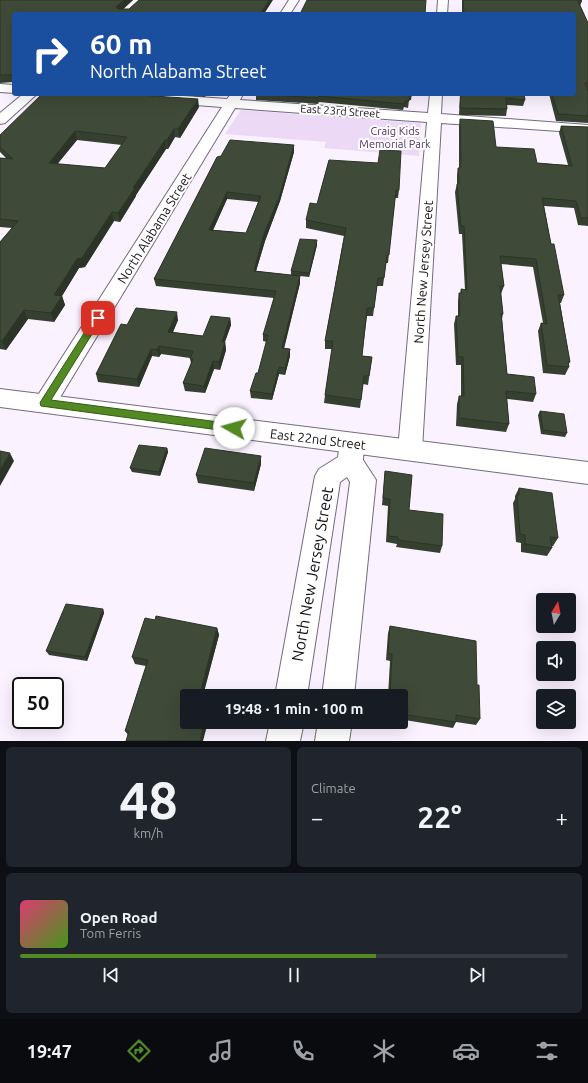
<!DOCTYPE html>
<html lang="en">
<head>
<meta charset="utf-8">
<style>
  body { margin:0; font-family:Ubuntu,sans-serif; background:#20242c; color:#f1f3f6; height:100vh; display:flex; flex-direction:column; font-size:15px; white-space:nowrap }
  * { box-sizing:border-box; margin:0 }
  p { font-size:13px; color:#9ea1a6 }
  .icon { flex:none; width:22px; height:22px; fill:none; stroke:currentColor; stroke-width:2; stroke-linecap:round; stroke-linejoin:round }
  .map { position:relative; height:741px; overflow:hidden }
  .drawer { display:flex; flex-direction:column; gap:6px; padding:6px; background:#0d0f14; flex:1 }
  .drawer>* { flex:none }
  .guide { position:absolute; left:12px; top:12px; width:564px; height:84px; border-radius:4px; box-shadow:0 4px 16px #0002; background:#1a4fa0; color:#fff; overflow:hidden }
  .needle { width:26px; rotate:10deg }
  .controls { position:absolute; left:536px; top:593px; display:grid; gap:8px }
  .controls a { display:grid; place-items:center; width:40px; height:40px; border-radius:4px; background:#171b24; box-shadow:0 4px 16px #0002; font-size:20px }
  .speed { position:absolute; left:12px; top:677px; display:flex; gap:8px; font-size:20px; font-weight:700; text-align:center }
  .speed>* { display:grid; place-content:center; width:52px; height:52px; border-radius:50%; background:#171b24; box-shadow:0 4px 16px #0002; line-height:1 }
  .speed .limit { border:2px solid #111; border-radius:6px; background:#fff; color:#111 }
  .pin { position:absolute; display:grid; place-items:center; width:34px; height:34px; color:#fff; margin:-17px; border-radius:8px; box-shadow:0 2px 6px #0006 }
  .me { position:absolute; width:44px; margin:-22px; rotate:277deg; stroke-linejoin:round; filter:drop-shadow(0 0 3px #0008) }
  .turn { display:flex; align-items:center; gap:14px; height:84px; padding:0 12px; font-size:18px }
  .turn .icon { width:52px; height:52px; stroke-width:2.5 }
  .turn b { display:block; font-size:28px; line-height:34px }
  .big { font-size:30px; font-weight:700; line-height:1.1 }
  .drawer .widget { flex:1; display:flex; flex-direction:column; justify-content:center; gap:6px; min-width:0; padding:0 14px; border-radius:6px; background:#20242c }
  .drawer .dial { align-items:center; gap:0 }
  .dial b { font-size:52px; line-height:1 }
  .song { display:flex; align-items:center; gap:12px }
  .cover { width:48px; height:48px; border-radius:6px; background:linear-gradient(135deg,hsl(340 70% 55%),hsl(100 70% 35%)) }
  .played { height:4px; border-radius:2px; background:linear-gradient(90deg,#538922 65%,#363941 65%) }
  .keys { display:flex; justify-content:space-around; direction:ltr }
  .heat { display:flex; justify-content:space-between; align-items:center; font-size:22px; direction:ltr }
  .drawer .tiles { flex:1; display:grid; gap:6px; grid-template-columns:1fr 1fr }
  .widget:last-child { grid-column:span 2 }
  .trip { position:absolute; left:180px; top:689px; width:228px; height:40px; border-radius:4px; background:#171b24; box-shadow:0 4px 16px #0002; font-weight:700; line-height:40px; text-align:center }
  .tab-bar { display:flex; height:64px; justify-content:space-around; align-items:center; background:#090b0e; color:#9ea1a6 }
  .tab-bar .icon { width:28px; height:28px }
  .tab-bar .on { color:#538922 }
  .tab-bar b { font-size:18px; color:#f1f3f6 }
  .map>svg:first-child { display:block }
  .green { fill:#ebd9f6 }
  .lines { fill:none; stroke-linecap:round; stroke-linejoin:round }
  .minor-casing { stroke:#766a7d; stroke-width:2 }
  .secondary-casing { stroke:#766a7d; stroke-width:2 }
  .minor { fill:#fff; fill-rule:evenodd }
  .secondary { fill:#fff; fill-rule:evenodd }
  .wall { fill:#364030; fill-rule:evenodd }
  .shaded-wall { fill:#2c3427 }
  .building { fill:#3f4a38; stroke:#2c3427; fill-rule:evenodd }
  .route { fill:#538922; stroke:#365916 }
  .labels { text-anchor:middle; dominant-baseline:central; stroke-width:4; stroke-linejoin:round; paint-order:stroke }
  .far-street-label { font-size:11px; fill:#161118; stroke:#fff }
  .far-park-label { font-size:11px; fill:#4f305f; stroke:#fff }
  .street-label { font-size:13px; fill:#161118; stroke:#fff }
  .near-street-label { font-size:16px; fill:#161118; stroke:#fff }
</style>
</head>
<body>
<div class="map">
<svg width="588" height="741" viewBox="0 0 588 741">
  <rect width="100%" height="100%" fill="#faf2ff"/>
  <path class="green" d="M241,110L421,123L419,156L324,148L326,142L225,134Z"/>
  <g class="lines">
    <defs>
      <path id="minor" d="M289,0H299L290,14H280Z
        M438,0H448L447,14H437Z
        M0,84L14,85V93L0,92Z
        M231,94H243L240,100L428,113L430,94H442L441,114L588,125V133L441,123L422,450L419,457L410,460L401,457L398,450L427,122L235,108L53,409L45,412L37,409L33,403L222,107L169,103L164,102L162,99L164,96L169,95L227,99Z
        M352,433L361,436L364,443L363,460L376,480L354,696H322L350,482L347,477L340,482L307,696H275L315,476L319,469L338,457L340,443L343,436Z
        M270,722H304L300,741H266Z
        M318,722H352L349,741H315Z"/>
      <path id="secondary" d="M23,94H37L5,123L0,124V113Z
        M0,389L588,462V484L0,407Z"/>
    </defs>
    <use href="#minor" class="minor-casing"/>
    <use href="#secondary" class="secondary-casing"/>
    <use href="#minor" class="minor"/>
    <use href="#secondary" class="secondary"/>
  </g>
  <path class="wall" d="M0,0H133L123,9L264,14H14V82L0,83Z
    M462,0H581L582,1L580,6L588,23V123L556,121L549,94H574V14H462Z
    M168,94H207L205,97Z
    M256,94H412L411,100H409L408,108L404,107L403,110L319,102L318,104L256,100Z
    M460,94H524L525,100L523,106L507,105V109L506,116L459,115Z
    M199,107L180,138L175,137L168,149H166L136,195V196L120,222L114,221L85,267L79,268L62,296L65,305L54,322L28,319L6,350L0,349V242L12,228L0,227V158L7,159L0,152V135ZM77,140L122,145L105,168L57,164Z
    M460,119L496,147L537,163L568,165L559,133L561,126L588,127V226L578,225L574,208L544,206L551,244L564,295L561,303H560L570,362L568,365L569,367L565,375L543,373L538,331L541,323H543L533,267L501,264L504,286L501,294L503,314L502,319L507,374L536,394L533,402L507,399L509,424L506,432L456,426L457,404L459,396H461V365H456L454,324L456,316H458V301L459,293H460L461,289L465,290L462,234H459L455,192L457,184V175L458,168H459V126Z
    M294,152L280,201L265,241L256,271L291,275V271L317,240V245L309,277L300,276V283L284,349H290V356L285,375L279,374L272,400L251,398L250,391L258,373L267,342L263,341V335L274,298L156,286L154,279L217,157ZM227,199L258,202L246,233L213,230Z
    M329,160L399,190L398,198H395L388,263H386L383,286H377L373,316H367L362,356L372,357L368,385L363,384L360,408L324,403L325,395L332,349H325V341L344,236L306,228V220L317,204Z
    M230,318L231,325L225,342L226,350L220,370L214,369L205,393L185,391L183,383L191,364L190,358L161,354L159,357L152,356L139,387L98,382L96,374L127,325L178,320L173,332L203,336Z
    M540,411L567,433L565,437L541,434L538,415Z
    M167,448L168,452L160,476L132,472L130,468Z
    M261,464L254,491L198,483L196,475Z
    M385,471L409,510L442,546L440,553L396,547L397,544L386,542L388,506L382,505Z
    M519,488L558,538L553,546H551L552,548L547,556L521,552V543L516,542L513,503L515,499V496Z
    M103,609L104,613L87,661L49,655L46,651Z
    M155,620L217,628L219,635L204,690L212,692L213,696H187L128,735L125,731L146,666L135,664L132,657Z
    M390,626L477,685L480,719L476,725L456,722L453,728L405,720V714L401,713V696H388L390,661L386,660L388,633Z"/>
  <path class="shaded-wall" d="M124,0H133L118,14L116,7Z
    M269,0H273L264,14H260Z
    M14,73V81L12,75Z
    M198,99L199,107L180,138L178,129Z
    M174,129L175,137L168,149L167,140Z
    M75,131L77,140L51,172L49,163Z
    M165,140L166,149L136,195V196L120,222L118,213L133,188Z
    M294,145V152L280,201L265,241L254,278V271L264,234Z
    M227,192V199L210,237L209,230Z
    M112,212L114,221L85,267L79,268L57,304L54,295L77,259Z
    M317,240V245L309,277V273Z
    M300,276V283L282,355V348Z
    M62,296L65,305L54,322L51,313Z
    M24,310L28,319L6,350L2,341Z
    M177,312L178,320L170,339L168,332Z
    M230,318L231,325L222,349V342Z
    M225,342L226,350L220,370L219,362Z
    M159,346L161,354L159,357L157,350Z
    M151,349L152,356L139,387L137,379Z
    M290,349V356L285,375V368Z
    M213,361L214,369L205,393L204,386Z
    M279,367V374L272,400V394Z
    M167,448L168,452L160,476L159,472Z
    M10,453L14,461L0,486V470Z
    M261,456V464L254,491V483Z
    M103,609L104,613L87,661L85,657Z
    M217,628L219,635L203,696L201,690Z
    M204,722H208L203,741H200Z"/>
  <path class="building" d="M0,0H124L116,7L118,9H129L139,0H269L260,14H14V73L12,75H0Z
    M307,0H426L425,14H300Z
    M463,0H581L582,1H578L588,23V83H585L588,91V116L558,114L552,94H574V14H464Z
    M42,94H124L198,99L178,129H174L167,140H165L133,188H135L118,213L112,212L82,258L77,259L54,295L62,296L51,313L24,310L2,341L0,340V242L18,221L0,219V158L13,159L0,147V135ZM75,131L127,137L105,168L49,163Z
    M261,94H410L409,101H405L404,104L319,96L318,98Z
    M461,94H524L525,100L506,98L507,109L460,108Z
    M460,119L493,121L496,147L534,149L537,163L572,166L561,126L588,127V218H581L576,201L542,198L551,244H554L564,295H558L570,362H568L569,367L547,365L541,323L547,324L536,259L500,256L504,286H500L503,314L501,313L507,374L534,377L536,394L506,391L509,424L459,418V396H464L463,357H458L456,316H460L459,293H462L461,289L467,290L464,226H461L457,184L459,183L458,168H460L461,160Z
    M230,140L294,145L280,195L264,234L254,271L300,276L282,348L290,349L285,368L279,367L272,394L250,391L256,373H258L268,335H263L276,291L154,279L217,157L221,156ZM227,192L261,196L246,233L209,230Z
    M380,150L401,151L399,190H396L389,255H387L384,278H378L374,308H367L362,356L372,357L369,376H364L361,400L325,395L333,341H325L346,228L306,220L310,203L317,204L329,160L378,163Z
    M300,239L317,240L309,273L291,271Z
    M136,308L177,312L168,332L203,336L211,316L230,318L222,342H225L219,362L213,361L204,386L183,383L193,359H190L193,351L159,346L157,350L151,349L137,379L96,374L121,324L127,325Z
    M540,411L564,414L567,433L543,430Z
    M139,445L167,448L159,472L130,468Z
    M205,448L261,456L254,483L196,475Z
    M0,451L10,453L0,470Z
    M385,471L412,475L409,510L443,514L442,546L398,540V537L388,536L390,499L383,498Z
    M519,488L552,493L558,538L550,537L552,548L525,544V535L520,534L517,495H519Z
    M66,604L103,609L85,657L46,651Z
    M156,616L217,628L201,690L212,692L211,696H187V722H204L200,741H126L129,731H125L148,660L132,657L145,618L155,620Z
    M390,626L476,641L477,685H479L480,719L456,715V722L407,715L408,708L401,707V696H390L392,654H388Z"/>
  <path class="route" d="M98,315L102,318L51,400L234,424L238,425L239,428L238,431L234,432L41,406L40,403L41,401L95,316Z"/>
  <g class="labels">
    <g class="far-street-label">
      <text transform="translate(340 111) rotate(4)">East 23rd Street</text>
    </g>
    <g class="far-park-label">
      <text x="395" y="131">Craig Kids<tspan x="395" dy="13">Memorial Park</tspan></text>
    </g>
    <g class="street-label">
      <text transform="translate(154 228) rotate(-58)">North Alabama Street</text>
      <text transform="translate(423 272) rotate(-86)">North New Jersey Street</text>
      <text transform="translate(318 439) rotate(7)">East 22nd Street</text>
    </g>
    <g class="near-street-label">
      <text transform="translate(312 574) rotate(-80)">North New Jersey Street</text>
    </g>
  </g>
</svg>
<div class="controls">
<a><svg class="needle" viewBox="-14 -14 28 28"><path d="M0-13l5 13h-10z" fill="#e53935"/><path d="M0 13l5-13h-10z" fill="#9ea1a6"/></svg></a>
<a><svg class="icon" aria-label="sound" viewBox="0 0 24 24"><path d="M4 9h4l5-4v14l-5-4H4zM17 9q2 3 0 6"/></svg></a>
<a><svg class="icon" aria-label="layers" viewBox="0 0 24 24"><path d="M12 4l9 5-9 5-9-5zM3 14l9 5 9-5"/></svg></a>
</div>
<div class="speed"><div class="limit">50</div></div>
<div class="pin" style="left:98px;top:318px;background:#d93025"><svg class="icon" aria-label="arrive" viewBox="0 0 24 24"><path d="M6 21V4h12l-3 4 3 4H6"/></svg></div>
<svg class="me" style="left:234px;top:428px" viewBox="-20 -20 40 40"><circle r="19" fill="#fff"/><path d="M0-13L10 11 0 6-10 11z" fill="#538922"/></svg>
<div class="trip">19:48 · 1 min · 100 m</div>
<div class="guide">
<div class="turn"><svg class="icon" aria-label="right" viewBox="0 0 24 24"><path d="M7 20v-9h11M14 6l5 5-5 5"/></svg><div><b>60 m</b>North Alabama Street</div></div>
</div>
</div>
<section class="drawer">
<div class="tiles">
<div class="widget dial"><b>48</b><p>km/h</p></div>
<div class="widget"><p>Climate</p>
<div class="heat"><a>−</a><b class="big">22°</b><a>+</a></div>
</div>
<div class="widget">
<div class="song"><i class="cover"></i><div><b>Open Road</b><p>Tom Ferris</p></div></div>
<div class="played"></div>
<div class="keys"><svg class="icon" aria-label="previous" viewBox="0 0 24 24"><path d="M18 5L8 12l10 7zM5 5v14"/></svg><svg class="icon" aria-label="pause" viewBox="0 0 24 24"><path d="M8 5v14M16 5v14"/></svg><svg class="icon" aria-label="next" viewBox="0 0 24 24"><path d="M6 5l10 7-10 7zM19 5v14"/></svg></div>
</div>
</div>
</section>
<nav class="tab-bar">
<b>19:47</b>
<svg class="icon on" aria-label="directions" viewBox="0 0 24 24"><path d="M12 3l9 9-9 9-9-9zM9 14v-3h6M13 9l2 2-2 2"/></svg>
<svg class="icon" aria-label="music" viewBox="0 0 24 24"><path d="M9 18V5l10-2v13"/><circle cx="6" cy="18" r="3"/><circle cx="16" cy="16" r="3"/></svg>
<svg class="icon" aria-label="phone" viewBox="0 0 24 24"><path d="M5 4h4l2 5-3 2q2 4 5 5l2-3 5 2v4C11 20 4 13 5 4z"/></svg>
<svg class="icon" aria-label="climate" viewBox="0 0 24 24"><path d="M12 3v18M4 7l16 10M4 17L20 7"/></svg>
<svg class="icon" aria-label="car" viewBox="0 0 24 24"><path d="M5 17H2v-5l4-1 3-4h7l3 4 3 1v5h-3M9 17h6M6 11h13"/><circle cx="7" cy="17" r="2"/><circle cx="17" cy="17" r="2"/></svg>
<svg class="icon" aria-label="filters" viewBox="0 0 24 24"><path d="M4 7h16M4 17h16"/><circle cx="9" cy="7" r="2"/><circle cx="15" cy="17" r="2"/></svg>
</nav>
</body>
</html>
